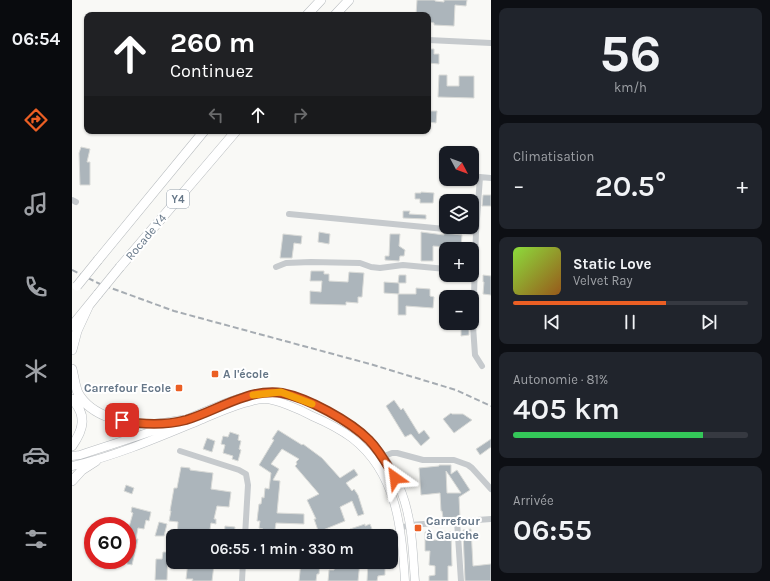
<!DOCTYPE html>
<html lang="fr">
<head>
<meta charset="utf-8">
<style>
  body { margin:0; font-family:Karla,sans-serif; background:#20242c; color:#f1f3f6; height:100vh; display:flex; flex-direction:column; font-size:15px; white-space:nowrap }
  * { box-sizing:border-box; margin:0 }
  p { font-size:13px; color:#9ea1a6 }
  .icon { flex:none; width:22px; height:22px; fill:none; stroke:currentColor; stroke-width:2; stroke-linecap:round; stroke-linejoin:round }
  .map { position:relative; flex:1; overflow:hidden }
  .panel { display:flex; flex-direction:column; gap:8px; padding:8px; background:#0d0f14; width:279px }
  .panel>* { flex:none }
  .banner { position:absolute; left:12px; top:12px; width:347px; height:122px; border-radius:8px; box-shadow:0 1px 3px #0004; background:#202124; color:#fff; overflow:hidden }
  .needle { width:26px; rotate:131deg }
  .buttons { position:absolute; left:367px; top:146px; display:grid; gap:8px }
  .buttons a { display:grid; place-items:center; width:40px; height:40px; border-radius:8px; background:#171b24; box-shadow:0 1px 3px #0004; font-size:20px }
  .speed { position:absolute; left:12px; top:517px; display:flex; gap:8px; font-size:20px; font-weight:700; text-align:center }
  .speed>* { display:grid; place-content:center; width:52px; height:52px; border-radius:50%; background:#171b24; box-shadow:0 1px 3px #0004; line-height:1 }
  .speed .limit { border:6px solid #d22; background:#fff; color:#111 }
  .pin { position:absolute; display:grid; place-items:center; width:34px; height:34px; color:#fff; margin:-17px; border-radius:8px; box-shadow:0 2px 6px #0006 }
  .me { position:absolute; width:44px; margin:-22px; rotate:329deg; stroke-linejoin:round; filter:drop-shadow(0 0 3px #0008) }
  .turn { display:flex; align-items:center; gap:14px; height:84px; padding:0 20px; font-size:18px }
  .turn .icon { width:52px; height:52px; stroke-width:2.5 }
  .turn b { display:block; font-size:28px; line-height:34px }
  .lanes { display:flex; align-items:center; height:38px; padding:0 20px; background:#0003; justify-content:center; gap:20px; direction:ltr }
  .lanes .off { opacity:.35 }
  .big { font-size:30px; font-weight:600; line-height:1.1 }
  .panel .widget { flex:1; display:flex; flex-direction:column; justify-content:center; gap:6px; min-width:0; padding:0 14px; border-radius:8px; background:#20242c }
  .panel .dial { align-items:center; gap:0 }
  .dial b { font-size:52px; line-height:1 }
  .song { display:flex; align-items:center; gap:12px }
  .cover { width:48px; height:48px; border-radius:6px; background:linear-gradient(135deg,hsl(90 70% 55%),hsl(30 70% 35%)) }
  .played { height:4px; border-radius:2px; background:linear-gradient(90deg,#eb5f24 65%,#363941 65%) }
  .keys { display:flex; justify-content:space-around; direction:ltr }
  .heat { display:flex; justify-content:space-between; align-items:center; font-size:22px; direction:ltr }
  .charge { height:6px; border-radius:3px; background:linear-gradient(90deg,#34c759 81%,#363941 0) }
  .trip { position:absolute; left:94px; top:529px; width:232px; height:40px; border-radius:8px; background:#171b24; box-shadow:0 1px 3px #0004; font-weight:600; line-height:40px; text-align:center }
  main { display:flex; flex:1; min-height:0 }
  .tab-bar { display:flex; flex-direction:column; width:72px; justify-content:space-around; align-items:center; background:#090b0e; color:#9ea1a6 }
  .tab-bar .icon { width:28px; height:28px }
  .tab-bar .on { color:#eb5f24 }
  .tab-bar b { font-size:18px; color:#f1f3f6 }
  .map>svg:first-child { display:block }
  .building { fill:#acb5bb; stroke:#dadbd8; fill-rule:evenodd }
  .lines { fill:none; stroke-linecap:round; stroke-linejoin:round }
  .major-casing { stroke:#b9bdc1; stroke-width:9 }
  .highway-casing { stroke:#b8bcbf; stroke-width:10 }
  .minor { stroke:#c6cacd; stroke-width:6 }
  .major { stroke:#fff; stroke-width:8 }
  .highway { stroke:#fff; stroke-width:9 }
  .rail { stroke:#a6acb2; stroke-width:2; stroke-dasharray:6 3; stroke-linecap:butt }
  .highway-bridge-casing { stroke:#b8bcbf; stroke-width:10; stroke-linecap:butt }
  .highway-bridge { stroke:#fff; stroke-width:9 }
  .route-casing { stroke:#993e17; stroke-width:10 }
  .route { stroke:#eb5f24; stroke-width:7 }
  .slow { stroke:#f59e0b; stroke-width:7 }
  .poi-dot { fill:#eb5f24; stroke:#fff; stroke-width:1.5 }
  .labels { text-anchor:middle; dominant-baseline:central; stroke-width:4; stroke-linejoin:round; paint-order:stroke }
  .shield { fill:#fff; stroke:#94a0ac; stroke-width:1 }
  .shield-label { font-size:11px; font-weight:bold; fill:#678 }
  .street-label { font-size:12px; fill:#678; stroke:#fff }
  .poi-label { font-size:12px; font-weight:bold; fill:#678; stroke:#fff; text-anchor:start }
</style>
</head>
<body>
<main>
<nav class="tab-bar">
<b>06:54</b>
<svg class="icon on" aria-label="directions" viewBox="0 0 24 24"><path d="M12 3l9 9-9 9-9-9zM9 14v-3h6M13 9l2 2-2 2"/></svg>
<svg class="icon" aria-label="music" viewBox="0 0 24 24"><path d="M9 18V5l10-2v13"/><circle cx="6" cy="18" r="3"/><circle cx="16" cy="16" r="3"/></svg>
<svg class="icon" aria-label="phone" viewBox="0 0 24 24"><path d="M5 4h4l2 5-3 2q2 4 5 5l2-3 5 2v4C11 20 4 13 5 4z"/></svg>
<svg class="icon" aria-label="climate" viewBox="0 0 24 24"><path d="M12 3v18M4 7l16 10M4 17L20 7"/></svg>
<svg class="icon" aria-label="car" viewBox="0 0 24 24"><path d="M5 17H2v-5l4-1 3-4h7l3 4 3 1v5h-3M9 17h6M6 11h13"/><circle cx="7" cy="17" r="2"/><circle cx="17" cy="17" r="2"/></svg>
<svg class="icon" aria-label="filters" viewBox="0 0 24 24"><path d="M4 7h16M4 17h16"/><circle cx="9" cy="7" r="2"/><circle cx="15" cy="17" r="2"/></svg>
</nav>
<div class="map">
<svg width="419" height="581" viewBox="0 0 419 581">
  <rect width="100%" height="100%" fill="#f9f9f6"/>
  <path class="building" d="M345,0H363V1L372,2V0H395L394,6L383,5L382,26L362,25V23L356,22V15H344Z
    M357,49H362V54H367V64L356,63Z
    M367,75H375V86H387V76H402V98L366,97Z
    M356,111H365L364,123L356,122Z
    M9,147L18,149L15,162H18V185H8L7,153Z
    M349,192L362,193L361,203H348V199H343V193H349Z
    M411,195H419V206H410Z
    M331,211H338L337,214L354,215V219L331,218Z
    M247,232L258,234L257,244L246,242Z
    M349,232L372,235V233L390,235L389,248L361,246V261H349Z
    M211,234L230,236L229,244L222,243L220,258H208Z
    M318,234H328L327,246L333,250L332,256H328L327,261L313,260V256H317Z
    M239,271H252V274H257V281L276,282L277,272L292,273L290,297H286V303L274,302V305L238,304V291L249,292L250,281H238Z
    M327,275H334V283H326Z
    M411,275L419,276V295L411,294L412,282H411Z
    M312,282L327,283V294L312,293Z
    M344,288L358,289V296L362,297L361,308L334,306V315H326V294H344Z
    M397,328V335L389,336V329Z
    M322,400L329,410L331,408L347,434L352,430L358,438L349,446L339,434L333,437L314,406Z
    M379,413L380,414H391L400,420L382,433L371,419Z
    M206,430L230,445L231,444L250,458L268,478L282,469L286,475L274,483L280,491L282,489L286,495L292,514L286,516L280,501L268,507L273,521L251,530L253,534L248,536L242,519H244L235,500L247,494L223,466L225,464L224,462L227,459L210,449L199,464L207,469L201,480L208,481L205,513L232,514V524L204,523L202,536H190L191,529L187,528L188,521H185L186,512L187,504H189L190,497L192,498L193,488L197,489L199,473L187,465L202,440L200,439Z
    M158,432L167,435L166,440L169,441L167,449L169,450L166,461L160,459L161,456L151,453L153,445L149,444L151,436L156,437Z
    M135,438L143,441L140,452L131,449Z
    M419,439V447L408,455L404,449Z
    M367,465H379V474L385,470L398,490L387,497L388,517L371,518L370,511H369L368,493L349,495L347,468L367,466ZM374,471L377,475L389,493H375Z
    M109,467L118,468V470L141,473L139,489L159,492L157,507L145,506L142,519H144V524L139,523L137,536H126V533L110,531V536H105L106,522L97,521L99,511H98L102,488H105Z
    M54,485L62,488L60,494L52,491Z
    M60,507L79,512L77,521L74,520L72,529L66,528L64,539H66L60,565L55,564V534L61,513L59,512Z
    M87,522L95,524L92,536H83Z
    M293,524V526L298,524L300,529L295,531L297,536H280L278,529Z
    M153,526L163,527L162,536H152Z
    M399,529L401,566L419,564V581H393L391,530Z
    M370,531L379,532L380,566H376V581H357V576L363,575V566L357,565L358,551H353V532H359V540H369Z
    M91,552H96L95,580H83L84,559H90Z
    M116,562L142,565L140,581H120L121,579H114Z
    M229,562H248L247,574H245L244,581H227Z
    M263,562H288L286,581H256L257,570H262Z
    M296,562H304L303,565L313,564V575L306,576L305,581H295Z"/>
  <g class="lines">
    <defs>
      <path id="major" d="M0,456L8,455C44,443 80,432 115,419C138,410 161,398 186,394C210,390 228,397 250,408C267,417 283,427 297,440C316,459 331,489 336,515C341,536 341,559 343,581
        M0,466C43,456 85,438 126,421C143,414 161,405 180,401C183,400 188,399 192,399C204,399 229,410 240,416C254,422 268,429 280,438C325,473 330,529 333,581"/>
      <path id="highway" d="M235,15L249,0
        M263,15L277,0
        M26,260L132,131
        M48,267L164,131
        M0,326L26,294
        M0,350L5,331L17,305
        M0,369C2,377 3,386 6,393C19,417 55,425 80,424C91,424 102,421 113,420
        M0,399C15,415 12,429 0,446
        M0,481L10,470L24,461"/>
    </defs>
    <use href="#major" class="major-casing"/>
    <use href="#highway" class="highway-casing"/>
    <path class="minor" d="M356,40L419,43
      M0,200L4,202
      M217,214L404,232
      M204,267L214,263L239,262L288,263L299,267L308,268L331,265L374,269
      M410,366L403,355L401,326L404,232L408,177L419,178
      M108,451L167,470L174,474L176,485L173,536
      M310,457L320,453H325L351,460H382L396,465L400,468L419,489
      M385,521L389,581
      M328,528L338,525L419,519
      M170,581L171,562"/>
    <use href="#major" class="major"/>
    <use href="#highway" class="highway"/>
    <path class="rail" d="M0,270L28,284L102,311L298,364L384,390L419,406"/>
    <defs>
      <path id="highway-bridge" d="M5,286L26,260
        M26,294L48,267"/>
    </defs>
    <use href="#highway-bridge" class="highway-bridge-casing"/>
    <use href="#highway-bridge" class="highway-bridge"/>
  </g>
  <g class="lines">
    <defs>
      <path id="route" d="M50,420C70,425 94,425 114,420C134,414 153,403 173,397C184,393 199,391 210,393C236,398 278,421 297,440C308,451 315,465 323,478"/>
    </defs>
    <use href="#route" class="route-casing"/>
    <use href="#route" class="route"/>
    <path class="slow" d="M181,395L209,392L240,404"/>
  </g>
  <g class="poi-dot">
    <rect x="139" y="370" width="8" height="8" rx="2"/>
    <rect x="103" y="384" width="8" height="8" rx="2"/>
    <rect x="342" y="524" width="8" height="8" rx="2"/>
  </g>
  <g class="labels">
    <rect class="shield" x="95" y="190" width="22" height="18" rx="3"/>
    <g class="shield-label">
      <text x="106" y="199">Y4</text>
    </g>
    <g class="street-label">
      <text transform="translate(74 237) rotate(-50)">Rocade Y4</text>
    </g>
    <g class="poi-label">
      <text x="151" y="374">A l'école</text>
      <text x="99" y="388" text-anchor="end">Carrefour Ecole</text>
      <text x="354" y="521">Carrefour<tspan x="354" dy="14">à Gauche</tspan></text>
    </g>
  </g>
</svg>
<div class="buttons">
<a><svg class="needle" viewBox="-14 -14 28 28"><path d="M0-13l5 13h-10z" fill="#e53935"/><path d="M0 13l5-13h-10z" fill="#9ea1a6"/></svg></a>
<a><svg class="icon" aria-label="layers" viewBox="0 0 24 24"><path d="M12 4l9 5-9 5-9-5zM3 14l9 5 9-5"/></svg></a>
<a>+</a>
<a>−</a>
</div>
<div class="speed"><div class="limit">60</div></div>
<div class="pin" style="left:50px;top:420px;background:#d93025"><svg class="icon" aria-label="arrive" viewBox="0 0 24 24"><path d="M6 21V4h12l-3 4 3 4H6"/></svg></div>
<svg class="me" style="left:323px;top:478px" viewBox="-20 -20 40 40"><path d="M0-17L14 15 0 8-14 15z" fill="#eb5f24" stroke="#fff" stroke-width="4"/></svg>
<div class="trip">06:55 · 1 min · 330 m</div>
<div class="banner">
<div class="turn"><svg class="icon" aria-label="ahead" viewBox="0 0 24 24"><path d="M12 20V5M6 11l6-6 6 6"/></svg><div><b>260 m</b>Continuez</div></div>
<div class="lanes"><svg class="icon off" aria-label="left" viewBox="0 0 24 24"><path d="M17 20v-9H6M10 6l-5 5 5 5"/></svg><svg class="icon" aria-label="ahead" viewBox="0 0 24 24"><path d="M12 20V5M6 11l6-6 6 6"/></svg><svg class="icon off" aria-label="right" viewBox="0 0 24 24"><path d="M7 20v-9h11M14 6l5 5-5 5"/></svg></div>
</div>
</div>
<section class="panel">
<div class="widget dial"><b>56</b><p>km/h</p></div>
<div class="widget"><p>Climatisation</p>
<div class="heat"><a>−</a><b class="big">20.5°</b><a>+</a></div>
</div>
<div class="widget">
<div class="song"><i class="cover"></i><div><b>Static Love</b><p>Velvet Ray</p></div></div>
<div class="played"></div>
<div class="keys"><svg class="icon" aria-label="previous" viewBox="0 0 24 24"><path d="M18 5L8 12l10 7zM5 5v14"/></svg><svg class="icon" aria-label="pause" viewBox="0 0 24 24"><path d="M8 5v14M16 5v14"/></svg><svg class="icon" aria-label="next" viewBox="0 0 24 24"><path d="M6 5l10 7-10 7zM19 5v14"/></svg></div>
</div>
<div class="widget"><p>Autonomie · 81%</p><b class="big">405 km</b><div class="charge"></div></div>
<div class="widget"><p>Arrivée</p><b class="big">06:55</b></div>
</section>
</main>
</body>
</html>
